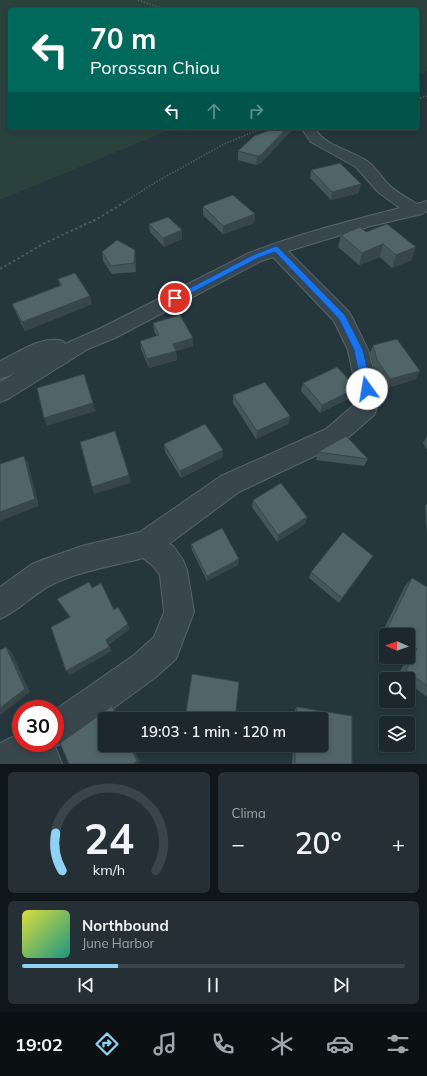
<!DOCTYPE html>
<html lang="it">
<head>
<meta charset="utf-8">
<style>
  body { margin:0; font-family:Mulish,sans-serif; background:#253036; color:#f1f3f6; height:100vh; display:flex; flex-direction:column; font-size:15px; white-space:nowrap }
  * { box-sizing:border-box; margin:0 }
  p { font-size:13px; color:#a0a6aa }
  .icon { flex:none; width:22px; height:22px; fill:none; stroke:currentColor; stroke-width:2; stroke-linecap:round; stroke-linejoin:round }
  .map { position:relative; height:764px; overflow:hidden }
  .panel { display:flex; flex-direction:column; gap:8px; padding:8px; background:#0f1619; flex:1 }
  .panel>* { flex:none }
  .guide { position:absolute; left:8px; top:8px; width:411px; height:122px; border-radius:4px; box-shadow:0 2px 6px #0003,0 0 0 1px #3a444a; background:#00695c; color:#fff; overflow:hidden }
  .needle { width:26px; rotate:272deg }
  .buttons { position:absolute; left:379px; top:628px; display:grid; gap:8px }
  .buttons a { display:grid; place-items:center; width:36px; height:36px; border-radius:4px; background:#1c282e; box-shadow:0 2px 6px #0003,0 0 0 1px #3a444a; font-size:20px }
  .speed { position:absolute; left:12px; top:700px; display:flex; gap:8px; font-size:20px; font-weight:700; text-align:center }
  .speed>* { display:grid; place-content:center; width:52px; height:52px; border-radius:50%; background:#1c282e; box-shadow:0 2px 6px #0003,0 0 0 1px #3a444a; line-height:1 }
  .speed .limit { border:6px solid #d22; background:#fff; color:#111 }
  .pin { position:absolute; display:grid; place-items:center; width:34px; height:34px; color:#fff; margin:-17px; border:2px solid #fff; border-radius:50%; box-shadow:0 1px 4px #0007 }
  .me { position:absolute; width:44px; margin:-22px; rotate:347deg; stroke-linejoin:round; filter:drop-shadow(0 0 3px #0008) }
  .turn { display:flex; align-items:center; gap:14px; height:84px; padding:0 16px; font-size:18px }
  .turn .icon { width:52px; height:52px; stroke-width:2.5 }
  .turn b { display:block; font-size:28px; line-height:34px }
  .lanes { display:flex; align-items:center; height:38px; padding:0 16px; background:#0003; justify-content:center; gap:20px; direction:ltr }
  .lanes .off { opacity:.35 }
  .big { font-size:30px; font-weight:600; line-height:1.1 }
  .panel .widget { flex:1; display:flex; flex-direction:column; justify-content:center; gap:6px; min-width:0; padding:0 14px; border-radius:6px; background:#253036 }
  .panel .dial { align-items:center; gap:0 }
  .dial svg { height:104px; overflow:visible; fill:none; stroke:#3a444a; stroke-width:7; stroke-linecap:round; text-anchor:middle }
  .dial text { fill:#f1f3f6; stroke:none }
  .song { display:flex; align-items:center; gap:12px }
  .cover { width:48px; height:48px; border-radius:6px; background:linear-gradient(135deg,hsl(60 70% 55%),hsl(170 70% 35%)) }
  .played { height:4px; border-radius:2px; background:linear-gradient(90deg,#8fd2f4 25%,#3a444a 25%) }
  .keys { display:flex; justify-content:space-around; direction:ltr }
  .heat { display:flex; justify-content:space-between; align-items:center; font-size:22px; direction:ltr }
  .panel .tiles { flex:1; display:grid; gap:8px; grid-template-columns:1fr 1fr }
  .widget:last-child { grid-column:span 2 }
  .trip { position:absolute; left:98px; top:712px; width:230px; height:40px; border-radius:4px; background:#1c282e; box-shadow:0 2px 6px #0003,0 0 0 1px #3a444a; font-weight:600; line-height:40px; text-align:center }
  .tab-bar { display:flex; height:64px; justify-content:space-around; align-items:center; background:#0b1012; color:#a0a6aa }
  .tab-bar .icon { width:28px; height:28px }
  .tab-bar .active { color:#8fd2f4 }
  .tab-bar b { font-size:18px; color:#f1f3f6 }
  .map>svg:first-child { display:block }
  .green { fill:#2a423c }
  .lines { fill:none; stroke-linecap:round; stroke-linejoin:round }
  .minor-casing { stroke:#57656b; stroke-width:2 }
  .path-far1 { stroke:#495f5b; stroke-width:1.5; stroke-dasharray:1.5 1.5; stroke-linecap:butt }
  .path { stroke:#495f5b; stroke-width:2; stroke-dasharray:2.5 2.5; stroke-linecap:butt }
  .minor { fill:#39474d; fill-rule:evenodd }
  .wall { fill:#45565b }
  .shaded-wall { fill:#38464a }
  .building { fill:#50646a; stroke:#38464a }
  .route { fill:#1a73e8; stroke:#114b97 }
</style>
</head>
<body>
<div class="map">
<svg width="427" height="764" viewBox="0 0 427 764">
  <rect width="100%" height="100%" fill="#25363d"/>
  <path class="green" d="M0,0H427V71L417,75V10H10V128H174L0,200Z"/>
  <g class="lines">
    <defs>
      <path id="minor" d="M301,128H315C324,146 351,150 367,161C376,167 381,177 388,184C396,192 407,198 417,204L427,201V211L422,214L371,226L288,251L349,312L352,317L368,350L378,389L377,408L374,415L342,443L239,492L169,544L173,546L183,560L187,570L194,612L176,659L156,677L67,742L55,746L62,764H0V743L21,733V743H55V710L134,655L154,637L164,612L160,575L153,566L143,558C113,566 79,571 51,585C33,594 19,611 0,619V587L32,564L42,560L82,546L140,532L221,476L326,429L355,404L356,389L348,350L334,321L273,257L261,261L115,338L88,349L8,399L0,402V382L14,374L0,379V361C19,352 42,335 63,341L65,344L101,328L249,253C298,234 349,221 400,208L378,192L356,167L311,142Z"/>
    </defs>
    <use href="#minor" class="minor-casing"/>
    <path class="path-far1" d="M138,0L167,10
      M417,99L427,96
      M126,201L156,182L224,144L263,128"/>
    <path class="path" d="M0,269L45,243L97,219L128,200"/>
    <use href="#minor" class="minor"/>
  </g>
  <path class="wall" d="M292,130L261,163L256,165L238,160V151Z
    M311,170L359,193L331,200L310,178Z
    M203,206L255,214L254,223L223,234L203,215Z
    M149,224L182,230V239L164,247L150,232Z
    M366,232L412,260L392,268L380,257L359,265L338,247L341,235Z
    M102,252L136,259V272L112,274L103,261Z
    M58,279L92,304L25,331L16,313L12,304L60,286Z
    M153,323L193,338V346L176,351L177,360L149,368L141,349L140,341L157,336L154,331Z
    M373,345L416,379L387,388L374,369L370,353Z
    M303,383L354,396L320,413L301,391Z
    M233,395L290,416L288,424L256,439L233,403Z
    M427,436V450L423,443Z
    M164,444L223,450V457L181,478L165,452Z
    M318,452L368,459L364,466L316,460Z
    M253,500L307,517L305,524L277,542L252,507Z
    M427,504V535L425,506Z
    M191,544L239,559L238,565L207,581L192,550Z
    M369,562L339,603L309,578L311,572Z
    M412,578L427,587V697L408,683V679H403L398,675L409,655L408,654V635H386V639L381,635L405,586Z
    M297,707L352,716V764H292L293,745H321V719H294L295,710Z"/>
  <path class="shaded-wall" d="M287,128H293L292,130L261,163L256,165L257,156Z
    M361,184L359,193L331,200L332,192Z
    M255,214L254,223L223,234V226Z
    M182,230V239L164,247L163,238Z
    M383,244L380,257L359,265L362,253Z
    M416,247L412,260L392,268L396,255Z
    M135,250L136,259V272L134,263Z
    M90,296L92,304L25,331L22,322Z
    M193,338V346L176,351L177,360L149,368L147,359L173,344Z
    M420,371L416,379L387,388L390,379Z
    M357,388L354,396L320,413L322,405Z
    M93,403L96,411L47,426L44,418Z
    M290,416L288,424L256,439L257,431Z
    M223,450V457L181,478L180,471Z
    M24,456L28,463L39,506L0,521V512Z
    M129,475L131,483L94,494L92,487Z
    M307,517L305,524L277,542L278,535Z
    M373,556L369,562L339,603L342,598Z
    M239,559L238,565L207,581V576Z
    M128,624L130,629L109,645L112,651L70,675L66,671Z
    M6,647L11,651L30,692L0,715V708Z
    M112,706L115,709L119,719H118Z
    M130,745H132L140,762L137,764H133Z"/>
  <path class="building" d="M276,128H287L261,155L257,156L238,151L254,136Z
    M340,163L361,184L332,192L311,170Z
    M233,195L255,214L223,226L203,206Z
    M168,217L182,230L163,238L149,224Z
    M387,224L416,247L396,255L383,244L362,253L341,235L360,227L366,232Z
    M117,240L135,250L134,263L111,266L102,252Z
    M75,273L90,296L22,322L12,304L62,285L58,279Z
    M180,315L193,338L173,344L176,351L147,359L140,341L159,335L153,323Z
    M397,339L420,371L390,379L377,360L373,345Z
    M337,367L357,388L322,405L303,383Z
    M84,374L93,403L44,418L37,388Z
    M265,382L290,416L257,431L233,395Z
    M205,424L223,450L180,471L164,444Z
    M115,431L129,475L92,487L80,442Z
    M346,436L368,459L318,452Z
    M24,456L35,499L0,512V464Z
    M281,483L307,517L278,535L253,500Z
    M222,528L239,559L207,576L191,544Z
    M343,532L373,556L342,598L311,572Z
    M412,578L427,587V686L406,670L417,649L408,643V635H396L387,629Z
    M89,582L92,588L101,583L114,610L118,607L128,624L106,640L109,647L66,671L51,627L70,617L57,599Z
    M6,647L25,689L0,708V650Z
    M192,674L239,682L235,719H185Z
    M112,706L118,719H105V745H130L137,761L133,764H69L60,743Z
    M297,707L352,716V764H295V745H321V719H296Z"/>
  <path class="route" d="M276,246L278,247L345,315L363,350L372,389L370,391H364L362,389L354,350L339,319L275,252L258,258L178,300H172L171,298L253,255Z"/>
</svg>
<div class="buttons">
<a><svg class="needle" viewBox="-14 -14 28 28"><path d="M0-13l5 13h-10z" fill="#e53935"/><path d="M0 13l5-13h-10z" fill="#a0a6aa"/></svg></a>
<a><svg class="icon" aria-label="search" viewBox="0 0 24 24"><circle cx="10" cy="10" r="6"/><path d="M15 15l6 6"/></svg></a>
<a><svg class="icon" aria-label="layers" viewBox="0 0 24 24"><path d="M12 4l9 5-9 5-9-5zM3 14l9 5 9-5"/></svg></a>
</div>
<div class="speed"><div class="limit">30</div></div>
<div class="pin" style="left:175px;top:298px;background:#d93025"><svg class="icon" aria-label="arrive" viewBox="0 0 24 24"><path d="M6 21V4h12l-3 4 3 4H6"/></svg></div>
<svg class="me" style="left:367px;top:389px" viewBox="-20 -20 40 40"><circle r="19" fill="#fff"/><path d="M0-13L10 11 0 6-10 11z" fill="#1a73e8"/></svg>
<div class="trip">19:03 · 1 min · 120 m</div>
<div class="guide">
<div class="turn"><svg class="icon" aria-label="left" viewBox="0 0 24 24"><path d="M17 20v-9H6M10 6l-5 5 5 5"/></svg><div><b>70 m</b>Porossan Chiou</div></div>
<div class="lanes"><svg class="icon" aria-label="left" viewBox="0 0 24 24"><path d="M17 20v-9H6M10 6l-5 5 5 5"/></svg><svg class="icon off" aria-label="ahead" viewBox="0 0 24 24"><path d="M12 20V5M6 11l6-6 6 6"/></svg><svg class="icon off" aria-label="right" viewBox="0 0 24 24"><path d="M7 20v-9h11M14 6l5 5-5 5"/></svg></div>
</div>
</div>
<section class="panel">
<div class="tiles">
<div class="widget dial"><svg viewBox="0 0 100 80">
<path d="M14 69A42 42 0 1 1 86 69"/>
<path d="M14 69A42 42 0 0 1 9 40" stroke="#8fd2f4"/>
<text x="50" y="56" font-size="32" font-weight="700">24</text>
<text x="50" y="72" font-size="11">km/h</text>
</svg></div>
<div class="widget"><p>Clima</p>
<div class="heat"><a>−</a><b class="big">20°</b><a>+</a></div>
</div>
<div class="widget">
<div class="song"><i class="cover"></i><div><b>Northbound</b><p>June Harbor</p></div></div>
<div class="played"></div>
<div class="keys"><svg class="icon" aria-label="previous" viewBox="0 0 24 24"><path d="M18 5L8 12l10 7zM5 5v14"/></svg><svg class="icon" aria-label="pause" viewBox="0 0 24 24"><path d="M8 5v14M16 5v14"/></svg><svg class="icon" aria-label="next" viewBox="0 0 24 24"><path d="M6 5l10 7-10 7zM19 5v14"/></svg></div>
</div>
</div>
</section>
<nav class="tab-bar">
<b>19:02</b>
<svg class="icon active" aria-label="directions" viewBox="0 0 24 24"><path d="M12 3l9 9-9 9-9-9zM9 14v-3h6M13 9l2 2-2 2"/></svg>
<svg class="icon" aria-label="music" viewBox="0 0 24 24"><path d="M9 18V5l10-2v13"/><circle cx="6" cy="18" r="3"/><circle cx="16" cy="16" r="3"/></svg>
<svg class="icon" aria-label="phone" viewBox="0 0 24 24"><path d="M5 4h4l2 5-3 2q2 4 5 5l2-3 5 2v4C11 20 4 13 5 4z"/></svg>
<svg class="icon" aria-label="climate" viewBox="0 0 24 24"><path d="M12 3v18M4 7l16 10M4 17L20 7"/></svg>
<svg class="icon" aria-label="car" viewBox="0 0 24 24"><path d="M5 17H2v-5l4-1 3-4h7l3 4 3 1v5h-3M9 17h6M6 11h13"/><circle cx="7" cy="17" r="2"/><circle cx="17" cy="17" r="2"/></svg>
<svg class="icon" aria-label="filters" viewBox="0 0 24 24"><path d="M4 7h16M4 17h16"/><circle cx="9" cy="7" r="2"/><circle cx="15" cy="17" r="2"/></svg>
</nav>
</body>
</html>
